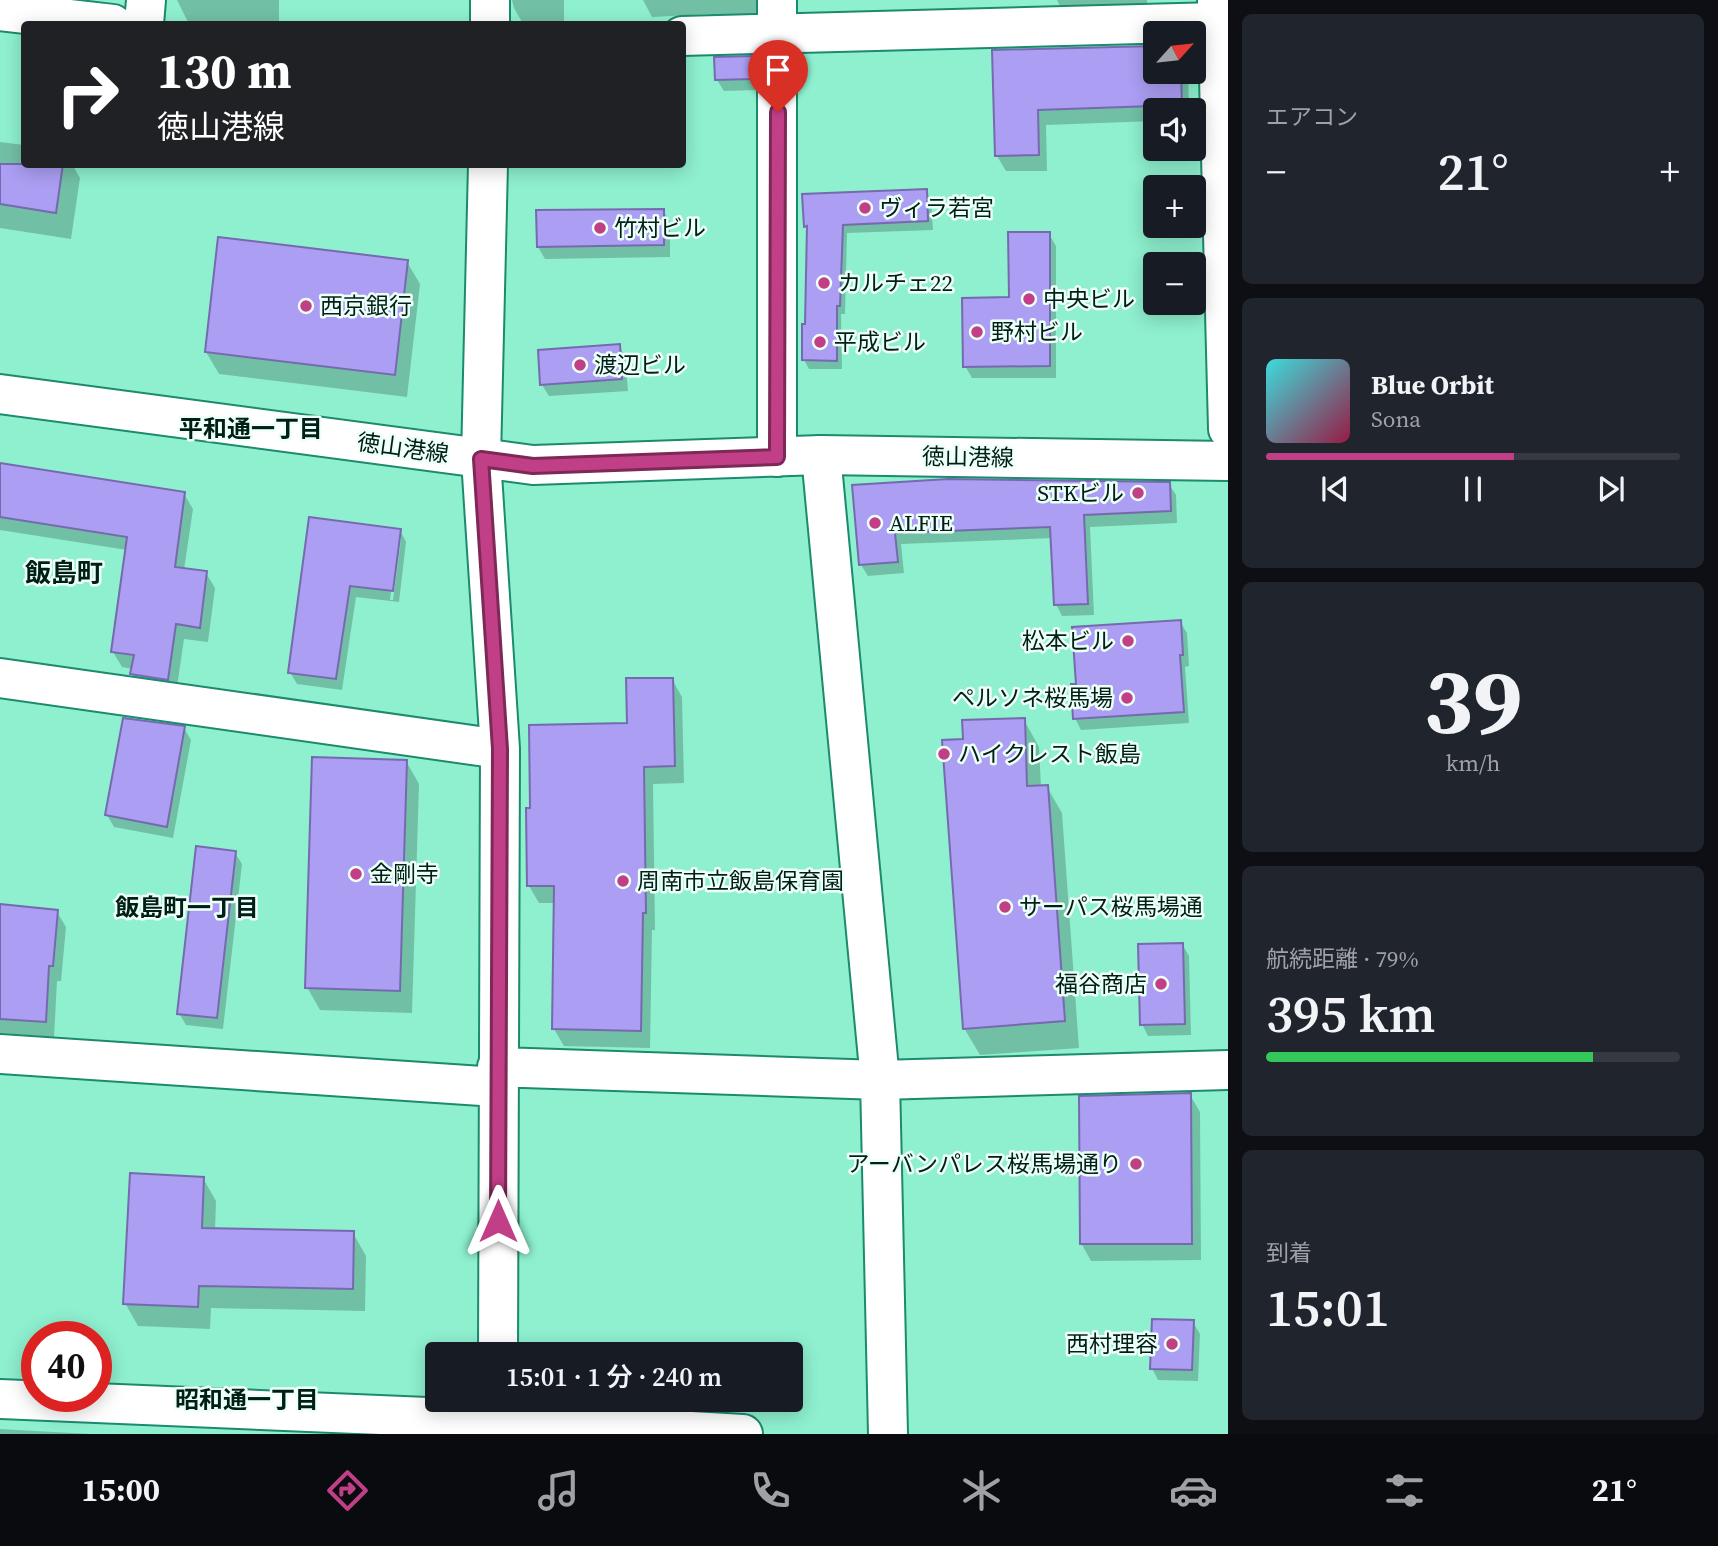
<!DOCTYPE html>
<html lang="ja">
<head>
<meta charset="utf-8">
<style>
  body { margin:0; font-family:"Source Serif 4","Noto Sans JP",serif; background:#20242c; color:#f1f3f6; height:100vh; display:flex; flex-direction:column; font-size:26px; white-space:nowrap }
  * { box-sizing:border-box; margin:0 }
  p { font-size:23px; color:#9ea1a6 }
  .icon { flex:none; width:38px; height:38px; fill:none; stroke:currentColor; stroke-width:2; stroke-linecap:round; stroke-linejoin:round }
  .map { position:relative; flex:1; overflow:hidden }
  .details { display:flex; flex-direction:column; gap:14px; padding:14px; background:#0d0f14; width:490px }
  .details>* { flex:none }
  .banner { position:absolute; left:21px; top:21px; width:665px; height:147px; border-radius:7px; box-shadow:0 4px 18px #0003; background:#202124; color:#fff; overflow:hidden }
  .needle { width:46px; rotate:63deg }
  .fabs { position:absolute; left:1143px; top:21px; display:grid; gap:14px }
  .fabs a { display:grid; place-items:center; width:63px; height:63px; border-radius:7px; background:#171b24; box-shadow:0 4px 18px #0003; font-size:35px }
  .speed { position:absolute; left:21px; top:1321px; display:flex; gap:14px; font-size:35px; font-weight:700; text-align:center }
  .speed>* { display:grid; place-content:center; width:91px; height:91px; border-radius:50%; background:#171b24; box-shadow:0 4px 18px #0003; line-height:1 }
  .speed .limit { border:10px solid #d22; background:#fff; color:#111 }
  .pin { position:absolute; display:grid; place-items:center; width:60px; height:60px; color:#fff; margin:-72px -30px; border-radius:50% 50% 50% 0; rotate:-45deg; box-shadow:0 0 7px #0007 }
  .pin .icon { rotate:45deg }
  .me { position:absolute; width:77px; margin:-38px; rotate:0deg; stroke-linejoin:round; filter:drop-shadow(0 0 5px #0008) }
  .turn { display:flex; align-items:center; gap:24px; height:147px; padding:0 21px; font-size:32px }
  .turn .icon { width:91px; height:91px; stroke-width:2.5 }
  .turn b { display:block; font-size:49px; line-height:60px }
  .big { font-size:52px; font-weight:600; line-height:1.1 }
  .details .tile { flex:1; display:flex; flex-direction:column; justify-content:center; gap:10px; min-width:0; padding:0 24px; border-radius:10px; background:#20242c }
  .details .dial { align-items:center; gap:0 }
  .dial b { font-size:91px; line-height:1 }
  .song { display:flex; align-items:center; gap:21px }
  .cover { width:84px; height:84px; border-radius:10px; background:linear-gradient(135deg,hsl(180 70% 55%),hsl(340 70% 35%)) }
  .played { height:7px; border-radius:4px; background:linear-gradient(90deg,#c13f87 60%,#363941 60%) }
  .keys { display:flex; justify-content:space-around; direction:ltr }
  .heat { display:flex; justify-content:space-between; align-items:center; font-size:38px; direction:ltr }
  .charge { height:10px; border-radius:5px; background:linear-gradient(90deg,#34c759 79%,#363941 0) }
  .trip { position:absolute; left:425px; top:1342px; width:378px; height:70px; border-radius:7px; background:#171b24; box-shadow:0 4px 18px #0003; font-weight:600; line-height:70px; text-align:center }
  .menu { display:flex; height:112px; justify-content:space-around; align-items:center; background:#090b0e; color:#9ea1a6 }
  .menu .icon { width:49px; height:49px }
  .menu .on { color:#c13f87 }
  .menu b { font-size:32px; color:#f1f3f6 }
  main { display:flex; flex:1; min-height:0 }
  .map>svg:first-child { display:block }
  .shadow { fill:#0003; fill-rule:evenodd }
  .building { fill:#ab9ef3; stroke:#766aaf; stroke-width:2 }
  .lines { fill:none; stroke-linecap:round; stroke-linejoin:round }
  .minor-casing { stroke:#1c8a6d; stroke-width:42 }
  .major-casing { stroke:#1c8a6d; stroke-width:42 }
  .minor { stroke:#fff; stroke-width:38 }
  .major { stroke:#fff; stroke-width:38 }
  .route-casing { stroke:#7d2958; stroke-width:18 }
  .route { stroke:#c13f87; stroke-width:12 }
  .poi-dot { fill:#c13f87; stroke:#edfff8; stroke-width:2.5 }
  .labels { text-anchor:middle; dominant-baseline:central; stroke-width:5; stroke-linejoin:round; paint-order:stroke }
  .poi-label { font-size:23px; fill:#001f16; stroke:#edfff8; text-anchor:start }
  .street-label { font-size:23px; fill:#001f16; stroke:#edfff8 }
  .neighbourhood-label { font-size:24px; font-weight:bold; fill:#001f16; stroke:#edfff8 }
  .quarter-label { font-size:26px; font-weight:bold; fill:#001f16; stroke:#edfff8 }
</style>
</head>
<body>
<main>
<div class="map">
<svg width="1228" height="1434" viewBox="0 0 1228 1434">
  <rect width="100%" height="100%" fill="#8ef0cf"/>
  <path class="shadow" d="M177,0H279V23L188,22Z
    M512,0H564V24H523L514,8Z
    M643,0H760L761,32L711,17L710,14L652,17Z
    M1057,0H1147L1148,19L1068,21Z
    M1155,47V72H1188L1189,110H1155V121L1046,125L1047,171H1006L997,156L994,51Z
    M752,58L758,69L759,90L724,91L717,80Z
    M0,142L24,145V164H72L80,178L71,239L0,228Z
    M926,191L931,200L933,230L847,233L845,314H841L842,369H809L804,360L807,326L809,232L805,226Z
    M663,210L670,222V257L545,259L538,247Z
    M1049,234L1056,246V378H972L965,366L1011,299Z
    M407,262L420,284L407,397L219,374L206,352Z
    M619,346L625,357L628,391L549,396L542,385Z
    M0,465L184,494L193,509L184,570L206,573L215,588L208,642L184,639L176,694L141,689L132,674L133,669L122,667L113,652L127,550L0,530Z
    M1169,484L1176,495L1177,523L1090,527L1094,615L1062,616L1056,604L1053,538L901,544L904,573L868,576L861,565L854,487Z
    M311,519L400,530L406,542L399,602L356,597L342,690L297,684L290,672ZM398,539H401L393,600H390Z
    M1180,622L1187,633L1189,666L1185,667L1189,723L1081,730L1075,718L1078,685Z
    M672,679L682,697L684,783L653,784L655,930H652L650,1048L564,1046L554,1029L555,903H539L529,886L628,725Z
    M1024,720L1039,747L1041,787H1047L1062,813L1079,1048L980,1055L964,1028L965,741Z
    M184,728L191,740L173,838L114,827L107,815Z
    M406,761L419,784L412,1013L320,1010L307,987Z
    M235,853L242,864L223,1029L186,1025L179,1013Z
    M0,906L57,912L66,927L61,981H57L54,1037L0,1033Z
    M1182,944L1189,956L1191,1035L1148,1036L1142,1024Z
    M1190,1095L1200,1112L1201,1260L1091,1261L1081,1243Z
    M203,1178L216,1201L215,1230L353,1233L366,1256L365,1311L211,1308L210,1329L138,1326L125,1303Z
    M1193,1322L1200,1334L1198,1381L1158,1380L1152,1368Z
    M0,1429L90,1434H0Z"/>
  <path class="building" d="M1155,46V72H1181L1182,105L1038,110L1039,155L995,156L992,50Z
    M753,56V79L715,80L714,57Z
    M0,164H63L56,213L0,204Z
    M927,189L928,221L843,225L840,306H837V361L802,360V324H805L807,226L804,227L802,194Z
    M664,209V245L537,247L536,210Z
    M1008,232H1050V366L963,367L962,298L1009,297Z
    M218,237L408,260L395,375L205,352Z
    M620,344L622,379L540,385L538,350Z
    M0,463L185,492L175,567L207,571L200,628L176,624L168,680L130,674L134,655L111,652L127,537L0,517Z
    M948,479L1170,482L1171,511L1084,515L1088,604L1054,605L1050,527L895,533L898,562L859,565L852,485Z
    M309,517L401,529L393,591L350,586L336,679L288,673Z
    M1181,620L1183,655H1180L1184,712L1073,719L1071,684H1076L1072,627Z
    M626,678H673L675,766L644,767L646,913H643L641,1031L552,1029L554,886H527L526,808H530L529,725L627,723Z
    M123,718L185,726L167,827L105,815Z
    M1025,718L1027,786L1048,785L1065,1021L963,1029L942,740L963,739L962,720Z
    M312,757L407,760L400,991L305,988Z
    M196,846L236,851L217,1018L177,1014Z
    M0,904L58,910L53,966H49L46,1022L0,1019Z
    M1183,943L1185,1024L1140,1025L1138,944Z
    M1191,1093L1192,1244H1080L1079,1096Z
    M130,1173L204,1177L202,1228L354,1231L353,1289L199,1286L198,1307L123,1304Z
    M1152,1319L1194,1320L1192,1370L1150,1369Z"/>
  <g class="lines">
    <defs>
      <path id="minor" d="M490,0V24
        M0,11L113,24
        M144,24L146,0
        M682,36L1218,22
        M488,164L481,459L500,749L498,1354
        M821,455L880,1080L888,1434
        M777,457V0
        M0,678L500,749
        M0,1054L497,1087
        M497,1067L880,1080L1228,1070
        M0,1399L499,1420L743,1434"/>
      <path id="major" d="M1217,0L1228,429
        M0,394L533,465L821,455L1228,461"/>
    </defs>
    <use href="#minor" class="minor-casing"/>
    <use href="#major" class="major-casing"/>
    <use href="#minor" class="minor"/>
    <use href="#major" class="major"/>
  </g>
  <g class="lines">
    <defs>
      <path id="route" d="M498,1221L500,749L481,459L533,466L777,457L778,112"/>
    </defs>
    <use href="#route" class="route-casing"/>
    <use href="#route" class="route"/>
  </g>
  <g class="poi-dot">
    <circle cx="865" cy="208" r="7"/>
    <circle cx="600" cy="228" r="7"/>
    <circle cx="824" cy="283" r="7"/>
    <circle cx="1029" cy="299" r="7"/>
    <circle cx="306" cy="306" r="7"/>
    <circle cx="977" cy="332" r="7"/>
    <circle cx="820" cy="342" r="7"/>
    <circle cx="580" cy="365" r="7"/>
    <circle cx="1138" cy="493" r="7"/>
    <circle cx="875" cy="523" r="7"/>
    <circle cx="1128" cy="641" r="7"/>
    <circle cx="1127" cy="698" r="7"/>
    <circle cx="944" cy="754" r="7"/>
    <circle cx="356" cy="874" r="7"/>
    <circle cx="623" cy="881" r="7"/>
    <circle cx="1005" cy="907" r="7"/>
    <circle cx="1161" cy="984" r="7"/>
    <circle cx="1136" cy="1164" r="7"/>
    <circle cx="1172" cy="1344" r="7"/>
  </g>
  <g class="labels">
    <g class="poi-label">
      <text x="879" y="208">ヴィラ若宮</text>
      <text x="614" y="228">竹村ビル</text>
      <text x="838" y="283">カルチェ22</text>
      <text x="1043" y="299">中央ビル</text>
      <text x="320" y="306">西京銀行</text>
      <text x="991" y="332">野村ビル</text>
      <text x="834" y="342">平成ビル</text>
      <text x="594" y="365">渡辺ビル</text>
      <text x="1124" y="493" text-anchor="end">STKビル</text>
      <text x="889" y="523">ALFIE</text>
      <text x="1114" y="641" text-anchor="end">松本ビル</text>
      <text x="1113" y="698" text-anchor="end">ペルソネ桜馬場</text>
      <text x="958" y="754">ハイクレスト飯島</text>
      <text x="370" y="874">金剛寺</text>
      <text x="637" y="881">周南市立飯島保育園</text>
      <text x="1019" y="907">サーパス桜馬場通</text>
      <text x="1147" y="984" text-anchor="end">福谷商店</text>
      <text x="1122" y="1164" text-anchor="end">アーバンパレス桜馬場通り</text>
      <text x="1158" y="1344" text-anchor="end">西村理容</text>
    </g>
    <g class="street-label">
      <text transform="translate(403 448) rotate(8)">徳山港線</text>
      <text transform="translate(968 457) rotate(1)">徳山港線</text>
    </g>
    <g class="neighbourhood-label">
      <text x="251" y="428">平和通一丁目</text>
      <text x="187" y="907">飯島町一丁目</text>
      <text x="247" y="1399">昭和通一丁目</text>
    </g>
    <g class="quarter-label">
      <text x="64" y="573">飯島町</text>
    </g>
  </g>
</svg>
<div class="fabs">
<a><svg class="needle" viewBox="-14 -14 28 28"><path d="M0-13l5 13h-10z" fill="#e53935"/><path d="M0 13l5-13h-10z" fill="#9ea1a6"/></svg></a>
<a><svg class="icon" aria-label="sound" viewBox="0 0 24 24"><path d="M4 9h4l5-4v14l-5-4H4zM17 9q2 3 0 6"/></svg></a>
<a>+</a>
<a>−</a>
</div>
<div class="speed"><div class="limit">40</div></div>
<div class="pin" style="left:778px;top:112px;background:#d93025"><svg class="icon" aria-label="arrive" viewBox="0 0 24 24"><path d="M6 21V4h12l-3 4 3 4H6"/></svg></div>
<svg class="me" style="left:498px;top:1221px" viewBox="-20 -20 40 40"><path d="M0-17L14 15 0 8-14 15z" fill="#c13f87" stroke="#fff" stroke-width="4"/></svg>
<div class="trip">15:01 · 1 分 · 240 m</div>
<div class="banner">
<div class="turn"><svg class="icon" aria-label="right" viewBox="0 0 24 24"><path d="M7 20v-9h11M14 6l5 5-5 5"/></svg><div><b>130 m</b>徳山港線</div></div>
</div>
</div>
<section class="details">
<div class="tile"><p>エアコン</p>
<div class="heat"><a>−</a><b class="big">21°</b><a>+</a></div>
</div>
<div class="tile">
<div class="song"><i class="cover"></i><div><b>Blue Orbit</b><p>Sona</p></div></div>
<div class="played"></div>
<div class="keys"><svg class="icon" aria-label="previous" viewBox="0 0 24 24"><path d="M18 5L8 12l10 7zM5 5v14"/></svg><svg class="icon" aria-label="pause" viewBox="0 0 24 24"><path d="M8 5v14M16 5v14"/></svg><svg class="icon" aria-label="next" viewBox="0 0 24 24"><path d="M6 5l10 7-10 7zM19 5v14"/></svg></div>
</div>
<div class="tile dial"><b>39</b><p>km/h</p></div>
<div class="tile"><p>航続距離 · 79%</p><b class="big">395 km</b><div class="charge"></div></div>
<div class="tile"><p>到着</p><b class="big">15:01</b></div>
</section>
</main>
<nav class="menu">
<b>15:00</b>
<svg class="icon on" aria-label="directions" viewBox="0 0 24 24"><path d="M12 3l9 9-9 9-9-9zM9 14v-3h6M13 9l2 2-2 2"/></svg>
<svg class="icon" aria-label="music" viewBox="0 0 24 24"><path d="M9 18V5l10-2v13"/><circle cx="6" cy="18" r="3"/><circle cx="16" cy="16" r="3"/></svg>
<svg class="icon" aria-label="phone" viewBox="0 0 24 24"><path d="M5 4h4l2 5-3 2q2 4 5 5l2-3 5 2v4C11 20 4 13 5 4z"/></svg>
<svg class="icon" aria-label="climate" viewBox="0 0 24 24"><path d="M12 3v18M4 7l16 10M4 17L20 7"/></svg>
<svg class="icon" aria-label="car" viewBox="0 0 24 24"><path d="M5 17H2v-5l4-1 3-4h7l3 4 3 1v5h-3M9 17h6M6 11h13"/><circle cx="7" cy="17" r="2"/><circle cx="17" cy="17" r="2"/></svg>
<svg class="icon" aria-label="filters" viewBox="0 0 24 24"><path d="M4 7h16M4 17h16"/><circle cx="9" cy="7" r="2"/><circle cx="15" cy="17" r="2"/></svg>
<b>21°</b>
</nav>
</body>
</html>
